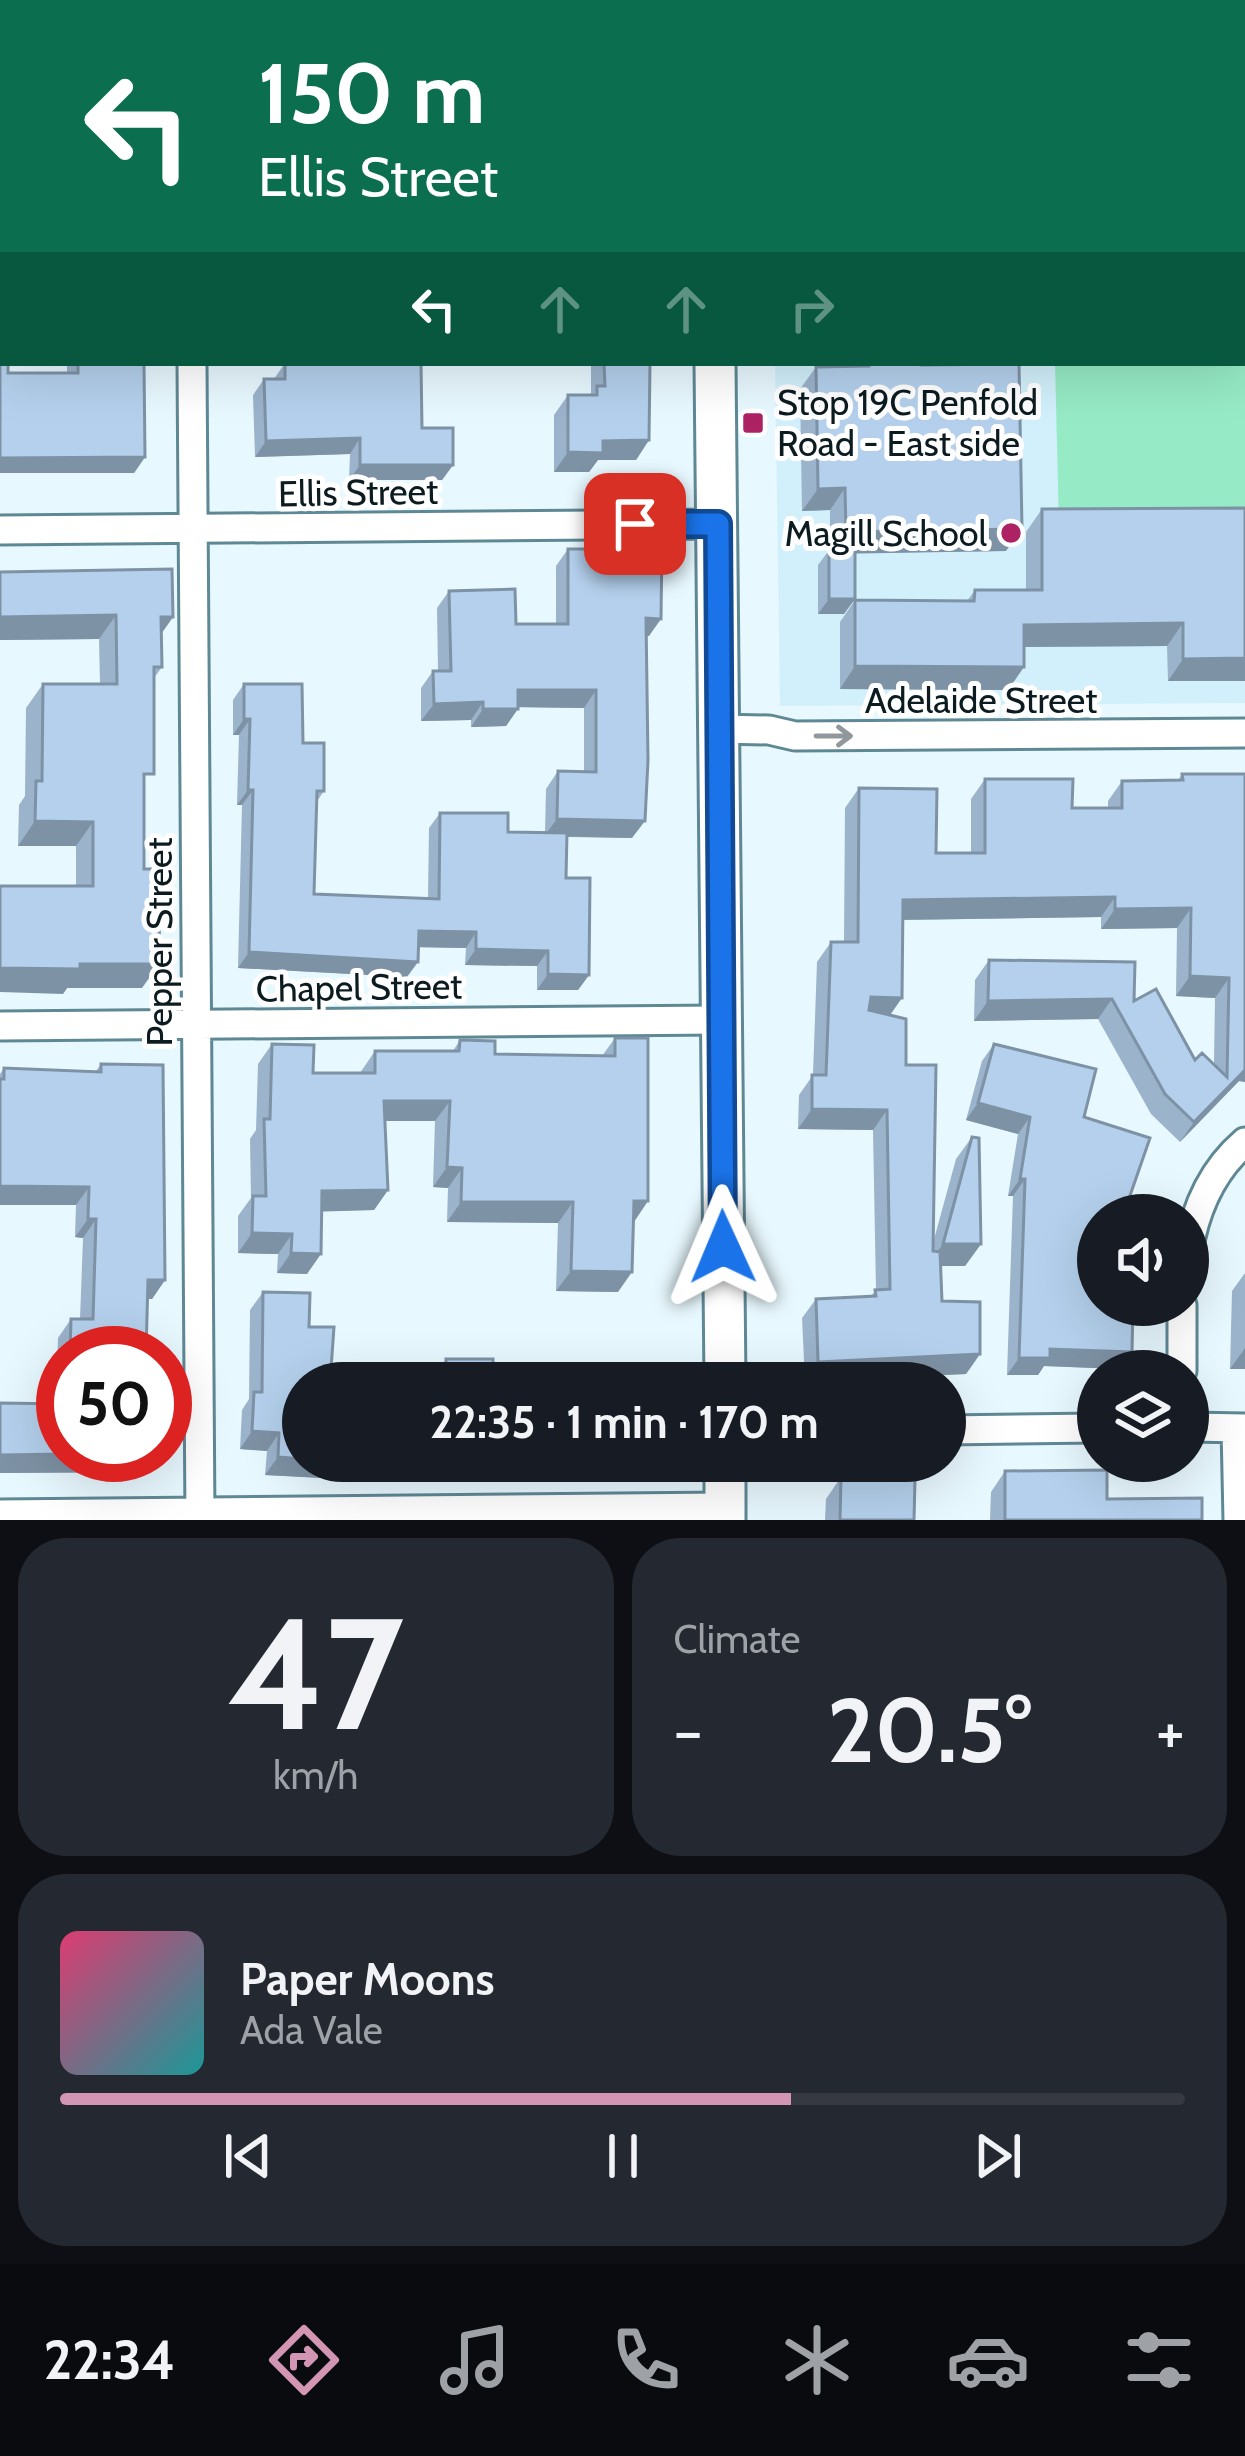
<!DOCTYPE html>
<html lang="en">
<head>
<meta charset="utf-8">
<style>
  body { margin:0; font-family:Cabin,sans-serif; background:#242831; color:#f1f3f6; height:100vh; display:flex; flex-direction:column; font-size:45px; white-space:nowrap }
  * { box-sizing:border-box; margin:0 }
  p { font-size:39px; color:#9ea1a6 }
  .icon { flex:none; width:66px; height:66px; fill:none; stroke:currentColor; stroke-width:2; stroke-linecap:round; stroke-linejoin:round }
  .map { position:relative; height:1520px; overflow:hidden }
  .drawer { display:flex; flex-direction:column; gap:18px; padding:18px; background:#0d0f14; flex:1 }
  .drawer>* { flex:none }
  .hud { position:absolute; left:0px; top:0px; width:1245px; height:366px; box-shadow:0 12px 48px #0002; background:#0b6e4f; color:#fff; overflow:hidden }
  .buttons { position:absolute; left:1077px; top:1194px; display:grid; gap:24px }
  .buttons a { display:grid; place-items:center; width:132px; height:132px; border-radius:50%; background:#171b24; box-shadow:0 12px 48px #0002; font-size:60px }
  .speed { position:absolute; left:36px; top:1326px; display:flex; gap:24px; font-size:60px; font-weight:700; text-align:center }
  .speed>* { display:grid; place-content:center; width:156px; height:156px; border-radius:50%; background:#171b24; box-shadow:0 12px 48px #0002; line-height:1 }
  .speed .limit { border:18px solid #d22; background:#fff; color:#111 }
  .pin { position:absolute; display:grid; place-items:center; width:102px; height:102px; color:#fff; margin:-51px; border-radius:24px; box-shadow:0 6px 18px #0006 }
  .me { position:absolute; width:132px; margin:-66px; rotate:359deg; stroke-linejoin:round; filter:drop-shadow(0 0 9px #0008) }
  .turn { display:flex; align-items:center; gap:42px; height:252px; padding:0 60px; font-size:54px }
  .turn .icon { width:156px; height:156px; stroke-width:2.5 }
  .turn b { display:block; font-size:84px; line-height:102px }
  .lanes { display:flex; align-items:center; height:114px; padding:0 60px; background:#0003; justify-content:center; gap:60px; direction:ltr }
  .lanes .off { opacity:.35 }
  .big { font-size:90px; font-weight:800; line-height:1.1 }
  .drawer .widget { flex:1; display:flex; flex-direction:column; justify-content:center; gap:18px; min-width:0; padding:0 42px; border-radius:48px; background:#242831 }
  .drawer .dial { align-items:center; gap:0 }
  .dial b { font-size:156px; line-height:1 }
  .song { display:flex; align-items:center; gap:36px }
  .cover { width:144px; height:144px; border-radius:18px; background:linear-gradient(135deg,hsl(340 70% 55%),hsl(180 70% 35%)) }
  .played { height:12px; border-radius:6px; background:linear-gradient(90deg,#d295b4 65%,#363941 65%) }
  .keys { display:flex; justify-content:space-around; direction:ltr }
  .heat { display:flex; justify-content:space-between; align-items:center; font-size:66px; direction:ltr }
  .drawer .tiles { flex:1; display:grid; gap:18px; grid-template-columns:1fr 1fr }
  .widget:last-child { grid-column:span 2 }
  .trip { position:absolute; left:282px; top:1362px; width:684px; height:120px; border-radius:60px; background:#171b24; box-shadow:0 12px 48px #0002; font-weight:800; line-height:120px; text-align:center }
  .menu { display:flex; height:192px; justify-content:space-around; align-items:center; background:#090b0e; color:#9ea1a6 }
  .menu .icon { width:84px; height:84px }
  .menu .active { color:#d295b4 }
  .menu b { font-size:54px; color:#f1f3f6 }
  .map>svg:first-child { display:block }
  .built { fill:#d1f0fb }
  .green { fill:#96eac5 }
  .lines { fill:none; stroke-linecap:round; stroke-linejoin:round }
  .minor-casing { stroke:#5f8895; stroke-width:33 }
  .secondary-casing { stroke:#5f8895; stroke-width:45 }
  .minor { stroke:#fff; stroke-width:27 }
  .secondary { stroke:#fff; stroke-width:39 }
  .wall { fill:#9bb3cb }
  .shaded-wall { fill:#7e92a5 }
  .building { fill:#b4d0ec; stroke:#7e92a5; stroke-width:3 }
  .oneway { stroke:#91989b }
  .route-casing { stroke:#114b97; stroke-width:30 }
  .route { stroke:#1a73e8; stroke-width:21 }
  .poi-dot { fill:#ad2263; stroke:#fff; stroke-width:4.5 }
  .labels { text-anchor:middle; dominant-baseline:central; stroke-width:10; stroke-linejoin:round; paint-order:stroke }
  .poi-label { font-size:36px; fill:#0b1b20; stroke:#fff; text-anchor:start }
  .street-label { font-size:36px; fill:#0b1b20; stroke:#fff }
</style>
</head>
<body>
<div class="map">
<svg width="1245" height="1520" viewBox="0 0 1245 1520">
  <rect width="100%" height="100%" fill="#e7f8fe"/>
  <path class="built" d="M1242,279L1245,703L780,706L775,363H1242Z"/>
  <path class="green" d="M1242,291H1245V521L1059,525L1055,363H1242Z"/>
  <g class="lines">
    <defs>
      <path id="minor" d="M192,363L200,1520
        M0,530L718,524
        M718,729L769,730L795,736L1245,733
        M0,1026L720,1020
        M1188,1252C1195,1209 1211,1171 1245,1142
        M1182,1305V1371
        M1188,1427L1245,1428
        M1236,1428L1238,1520
        M945,1430L1098,1428
        M0,1514L725,1507"/>
      <path id="secondary" d="M690,0V3
        M734,0V3
        M1242,14H1245
        M0,25H3
        M715,363L725,1383
        M725,1520V1461"/>
    </defs>
    <use href="#minor" class="minor-casing"/>
    <use href="#secondary" class="secondary-casing"/>
    <use href="#minor" class="minor"/>
    <use href="#secondary" class="secondary"/>
  </g>
  <path class="wall" d="M67,363H144L145,457L134,473H0L8,373H67Z
    M285,363L422,428L453,465L442,480H349L350,454L255,457L253,395L264,379H274Z
    M591,363H650L649,440L636,460H598L589,472H554V415L568,395H591Z
    M854,363H921L1006,551L855,553L844,614H818V565L830,549V510L802,511L800,389L816,367L853,366Z
    M1245,508V681H1168L1167,646L1024,647L1008,690L840,689V622L855,600L967,601L975,590H1026V532L1042,509Z
    M597,541L649,636H646L632,838L567,837L566,878L589,975L578,990H537V966L465,965L466,948L418,947L407,977L238,968L242,805H237L239,735H233V700L244,684L303,743L324,791L317,801L314,894L428,899L429,828L440,813L508,832L545,833L546,789L558,771L584,772V708L518,707L506,726L471,727V720L421,721V688L433,671H438L437,608L449,591L516,624H556V566L568,549H592Z
    M0,572L173,617L161,634L162,667L154,678L144,787L142,988H67L63,994L76,886V846H18L19,805L25,796L26,708L43,684H100L99,639L0,640Z
    M1182,774H1245V1082L1239,1081L1180,1142L1151,1114L1098,1019L974,1021L975,980L989,960L1134,1001L1195,1060L1214,1064L1215,998L1176,996L1177,928L1101,929V917L903,920L890,1015L906,1065L933,1243L956,1159L972,1137L981,1244L965,1266H941L942,1301L980,1354L966,1374L805,1381L802,1318L816,1299L871,1296L876,1290L873,1130L798,1129L799,1095L813,1075L817,962L831,942H844L845,808L859,788L936,853H971V799L985,779L1072,808H1108V801L1122,781L1178,780Z
    M615,1038L633,1222L618,1292L556,1291L558,1223L447,1222L448,1188L433,1187L435,1121H385L388,1190L374,1210L322,1211L307,1274L277,1273L278,1254L238,1253V1216L251,1198L250,1139L256,1130L258,1064L272,1044L313,1073H360L375,1051H453L460,1040L495,1054L602,1056Z
    M994,1044L1084,1117L1120,1369L1044,1366L1038,1375H1007L1013,1196H1008L1018,1134L966,1120L982,1061Z
    M101,1064L163,1065L165,1280L152,1299H148L146,1353H63V1455H162L151,1472L0,1473V1403L56,1404L58,1338L71,1319H80L83,1238L75,1237L76,1205H0V1074L4,1068L96,1071Z
    M1245,1273V1369H1230L1232,1291Z
    M263,1292L303,1461H623L617,1470L472,1468L468,1474L433,1475V1464L354,1462L342,1479L265,1475L267,1451L240,1449L242,1410L249,1399L250,1310Z
    M446,1359L493,1367L631,1383H379L383,1377L433,1379Z
    M1005,1471L1107,1499L1202,1520H990L991,1492Z
    M841,1477L914,1520H825L826,1499Z"/>
  <path class="shaded-wall" d="M0,165H3V182L0,186Z
    M360,438L350,454L255,457L266,441Z
    M649,440L636,460H598L589,472H554L568,452L603,441Z
    M145,457L134,473H0V458Z
    M360,465H453L442,480H349Z
    M845,488L830,510L802,511L818,489Z
    M1022,529L1006,551L830,554L846,532Z
    M829,599H855L844,614H818Z
    M116,615L99,639L0,640V617Z
    M161,617H173L156,641Z
    M646,618L661,619L649,636H634Z
    M1183,623L1167,646L1008,647L1024,625Z
    M1245,658V681H1168L1183,659Z
    M855,666L1024,667L1008,690L840,689Z
    M518,690H596L584,708L505,707Z
    M483,702L471,720L421,721L434,704Z
    M483,709H518L506,726L471,727Z
    M244,719H250L239,735H233Z
    M248,790H253L242,805H237Z
    M557,819L645,821L632,838L544,836Z
    M35,821L93,822L76,846H18Z
    M1115,897L1101,917L889,920L903,900Z
    M1191,908L1177,928L1101,929L1115,909Z
    M419,931L476,932L466,948L408,947Z
    M476,949L548,951L537,966L465,965Z
    M249,952L418,962L407,977L238,968Z
    M80,964H159L142,988H67L63,994L0,992V968Z
    M548,974L589,975L578,990H537Z
    M1190,976L1229,978L1215,998L1176,996Z
    M871,997L902,998L888,1018L857,1017Z
    M1112,999L1098,1019L974,1021L988,1001Z
    M1245,1070V1082L1239,1081L1180,1142L1194,1122Z
    M384,1101H450L435,1121H370Z
    M978,1103L1030,1117L1018,1134L966,1120Z
    M812,1109L887,1110L873,1130L798,1129Z
    M447,1167L462,1168L448,1188L433,1187Z
    M1020,1179H1025L1013,1196H1008Z
    M0,1186L89,1187L76,1205H0Z
    M388,1190L374,1210L308,1212L322,1191Z
    M634,1201H648L634,1222Z
    M461,1202H573L558,1223L447,1222Z
    M88,1219H96L83,1238L75,1237Z
    M252,1233L292,1234L278,1254L238,1253Z
    M943,1244H981L965,1266H927Z
    M291,1253L321,1254L307,1274L277,1273Z
    M571,1271L632,1272L618,1292L556,1291Z
    M148,1280H165L152,1299L135,1298Z
    M1245,1348V1369H1230Z
    M1050,1349L1132,1352L1120,1369L1044,1366L1038,1375H1007L1019,1358Z
    M980,1354L966,1374L805,1381L818,1362Z
    M252,1431L279,1433L267,1451L240,1449Z
    M0,1455H162L151,1472L0,1473Z
    M278,1457L303,1459V1461H435L433,1464L354,1462L342,1479L265,1475Z
    M443,1461H623L617,1470L472,1468L468,1474L433,1475Z"/>
  <path class="building" d="M0,60H3V165H0Z
    M1242,74H1245V188H1242Z
    M0,344H3V363H8V373H78V363H144L145,457L0,458Z
    M285,363H421L422,428H453V465H360V438L266,441L264,379H285Z
    M604,363H650L649,440L603,441V453L568,452V395H597V386H605Z
    M869,363H921V365L1019,364L1022,529L846,532L845,488L818,489L816,367L869,366Z
    M1245,508V658L1183,659V623L1024,625V667L855,666V600L974,601L975,590H1042V509Z
    M597,541L662,542L661,619L646,618L648,760L645,821L557,819L558,771L596,772V690H518V709H483V702L434,704L433,671H451L449,591L515,589L516,624H568V549H599Z
    M829,549H855V599H829Z
    M172,569L173,617H161L162,667H154V774H144V869H160L159,964H80V969L0,968V886H93V822L35,821L36,781H42L43,684H117L116,615L0,617V572Z
    M244,684H302L303,743H324V791H317L314,894L439,899L440,813H508V832L567,833L566,878H590L589,975L548,974V951L476,949V932L419,931L418,962L249,952L253,790H248L250,719H244Z
    M1182,774H1245V1070L1194,1122L1165,1094L1112,999L988,1001L989,960L1135,962L1134,1001L1156,989L1195,1060L1202,1053L1227,1077L1229,978L1190,976L1191,908L1115,909V897L903,900L902,998L871,997L869,1010L906,1019V1065H936L933,1251L940,1252L942,1301L980,1302V1354L818,1362L816,1299L876,1296L875,1290L890,1289L887,1110L812,1109V1075H826L831,942H858L859,788L937,789L936,853H985V779H1073L1072,808H1122V781L1183,780Z
    M615,1038H648V1201H634L632,1272L571,1271L573,1202H461L462,1168L447,1167L450,1101H384L388,1190L322,1191L321,1254L291,1253L292,1234L252,1233L253,1196H266L264,1119H270L272,1044L314,1045L313,1073H375V1051H459L460,1040L495,1041V1054L615,1056Z
    M994,1044L1096,1069L1084,1117L1150,1138L1125,1210L1146,1211V1215H1098V1305H1133L1132,1352L1050,1349V1358H1019L1025,1179H1020L1030,1117L978,1103Z
    M101,1064L163,1065L165,1280H148L146,1353H70L71,1319H93L96,1219H88L89,1187L0,1186V1079H4V1068L101,1072Z
    M972,1137L979,1138L981,1244H943Z
    M263,1292L310,1293L309,1327H334L330,1383H303V1459L278,1457L279,1433L252,1431L254,1392H262Z
    M446,1359H493V1367L631,1369V1383H383V1377L446,1379Z
    M0,1403L63,1404V1454L0,1455Z
    M1107,1470V1499L1202,1498V1520H1005V1471Z
    M841,1477L915,1479L914,1520H840Z"/>
  <defs><path id="oneway-shaft" d="M-6 0H5M1.5-3L5.5 0L1.5 3" fill="none" stroke-width="1.6" stroke-linecap="round" stroke-linejoin="round" transform="scale(3)"/></defs>
  <use class="oneway" href="#oneway-shaft" transform="translate(834 736)"/>
  <g class="lines">
    <defs>
      <path id="route" d="M635,524H718L723,1247"/>
    </defs>
    <use href="#route" class="route-casing"/>
    <use href="#route" class="route"/>
  </g>
  <g class="poi-dot">
    <rect x="741" y="411" width="24" height="24" rx="6"/>
    <circle cx="1011" cy="533" r="12"/>
  </g>
  <g class="labels">
    <g class="poi-label">
      <text x="777" y="402">Stop 19C Penfold<tspan x="777" dy="41">Road - East side</tspan></text>
      <text x="987" y="533" text-anchor="end">Magill School</text>
    </g>
    <g class="street-label">
      <text transform="translate(358 492) rotate(-1)">Ellis Street</text>
      <text x="981" y="700">Adelaide Street</text>
      <text transform="translate(159 942) rotate(-90)">Pepper Street</text>
      <text transform="translate(359 987) rotate(-1)">Chapel Street</text>
    </g>
  </g>
</svg>
<div class="buttons">
<a><svg class="icon" aria-label="sound" viewBox="0 0 24 24"><path d="M4 9h4l5-4v14l-5-4H4zM17 9q2 3 0 6"/></svg></a>
<a><svg class="icon" aria-label="layers" viewBox="0 0 24 24"><path d="M12 4l9 5-9 5-9-5zM3 14l9 5 9-5"/></svg></a>
</div>
<div class="speed"><div class="limit">50</div></div>
<div class="pin" style="left:635px;top:524px;background:#d93025"><svg class="icon" aria-label="arrive" viewBox="0 0 24 24"><path d="M6 21V4h12l-3 4 3 4H6"/></svg></div>
<svg class="me" style="left:723px;top:1247px" viewBox="-20 -20 40 40"><path d="M0-17L14 15 0 8-14 15z" fill="#1a73e8" stroke="#fff" stroke-width="4"/></svg>
<div class="trip">22:35 · 1 min · 170 m</div>
<div class="hud">
<div class="turn"><svg class="icon" aria-label="left" viewBox="0 0 24 24"><path d="M17 20v-9H6M10 6l-5 5 5 5"/></svg><div><b>150 m</b>Ellis Street</div></div>
<div class="lanes"><svg class="icon" aria-label="left" viewBox="0 0 24 24"><path d="M17 20v-9H6M10 6l-5 5 5 5"/></svg><svg class="icon off" aria-label="ahead" viewBox="0 0 24 24"><path d="M12 20V5M6 11l6-6 6 6"/></svg><svg class="icon off" aria-label="ahead" viewBox="0 0 24 24"><path d="M12 20V5M6 11l6-6 6 6"/></svg><svg class="icon off" aria-label="right" viewBox="0 0 24 24"><path d="M7 20v-9h11M14 6l5 5-5 5"/></svg></div>
</div>
</div>
<section class="drawer">
<div class="tiles">
<div class="widget dial"><b>47</b><p>km/h</p></div>
<div class="widget"><p>Climate</p>
<div class="heat"><a>−</a><b class="big">20.5°</b><a>+</a></div>
</div>
<div class="widget">
<div class="song"><i class="cover"></i><div><b>Paper Moons</b><p>Ada Vale</p></div></div>
<div class="played"></div>
<div class="keys"><svg class="icon" aria-label="previous" viewBox="0 0 24 24"><path d="M18 5L8 12l10 7zM5 5v14"/></svg><svg class="icon" aria-label="pause" viewBox="0 0 24 24"><path d="M8 5v14M16 5v14"/></svg><svg class="icon" aria-label="next" viewBox="0 0 24 24"><path d="M6 5l10 7-10 7zM19 5v14"/></svg></div>
</div>
</div>
</section>
<nav class="menu">
<b>22:34</b>
<svg class="icon active" aria-label="directions" viewBox="0 0 24 24"><path d="M12 3l9 9-9 9-9-9zM9 14v-3h6M13 9l2 2-2 2"/></svg>
<svg class="icon" aria-label="music" viewBox="0 0 24 24"><path d="M9 18V5l10-2v13"/><circle cx="6" cy="18" r="3"/><circle cx="16" cy="16" r="3"/></svg>
<svg class="icon" aria-label="phone" viewBox="0 0 24 24"><path d="M5 4h4l2 5-3 2q2 4 5 5l2-3 5 2v4C11 20 4 13 5 4z"/></svg>
<svg class="icon" aria-label="climate" viewBox="0 0 24 24"><path d="M12 3v18M4 7l16 10M4 17L20 7"/></svg>
<svg class="icon" aria-label="car" viewBox="0 0 24 24"><path d="M5 17H2v-5l4-1 3-4h7l3 4 3 1v5h-3M9 17h6M6 11h13"/><circle cx="7" cy="17" r="2"/><circle cx="17" cy="17" r="2"/></svg>
<svg class="icon" aria-label="filters" viewBox="0 0 24 24"><path d="M4 7h16M4 17h16"/><circle cx="9" cy="7" r="2"/><circle cx="15" cy="17" r="2"/></svg>
</nav>
</body>
</html>
